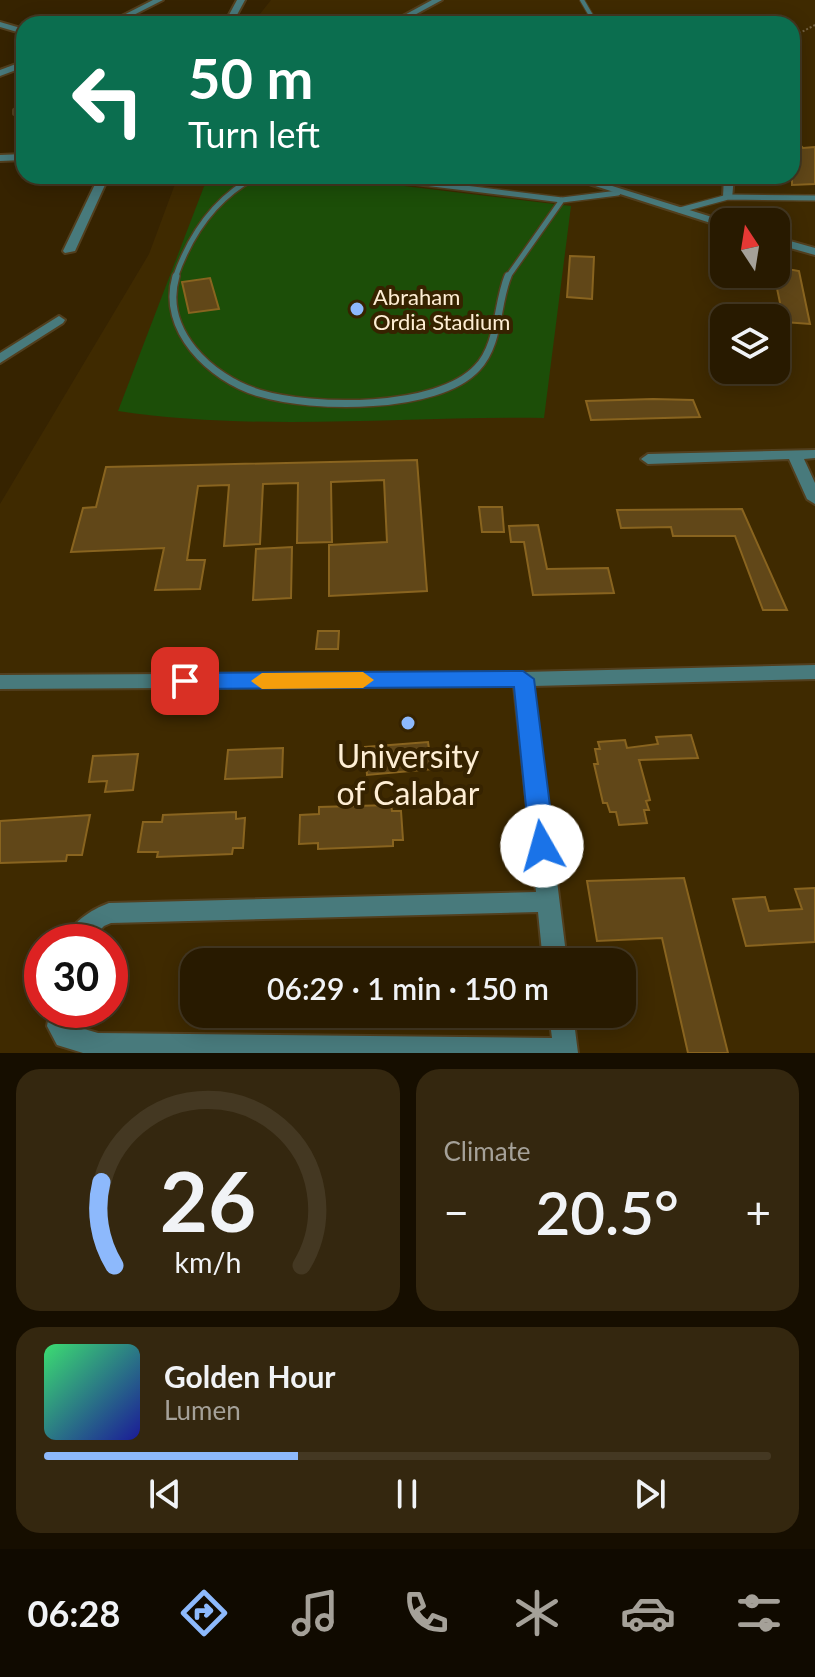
<!DOCTYPE html>
<html lang="en">
<head>
<meta charset="utf-8">
<style>
  body { margin:0; font-family:Lato,sans-serif; background:#34270f; color:#f1f3f6; height:100vh; display:flex; flex-direction:column; font-size:30px; white-space:nowrap }
  * { box-sizing:border-box; margin:0 }
  p { font-size:26px; color:#a5a199 }
  .icon { flex:none; width:44px; height:44px; fill:none; stroke:currentColor; stroke-width:2; stroke-linecap:round; stroke-linejoin:round }
  .map { position:relative; height:1053px; overflow:hidden }
  .side { display:flex; flex-direction:column; gap:16px; padding:16px; background:#160e00; flex:1 }
  .side>* { flex:none }
  .top-card { position:absolute; left:16px; top:16px; width:784px; height:168px; border-radius:24px; box-shadow:0 4px 20px #0003,0 0 0 2px #443822; background:#0b6e4f; color:#fff; overflow:hidden }
  .needle { width:52px; rotate:348deg }
  .fabs { position:absolute; left:710px; top:208px; display:grid; gap:16px }
  .fabs a { display:grid; place-items:center; width:80px; height:80px; border-radius:16px; background:#281a00; box-shadow:0 4px 20px #0003,0 0 0 2px #443822; font-size:40px }
  .speed { position:absolute; left:24px; top:924px; display:flex; gap:16px; font-size:40px; font-weight:700; text-align:center }
  .speed>* { display:grid; place-content:center; width:104px; height:104px; border-radius:50%; background:#281a00; box-shadow:0 4px 20px #0003,0 0 0 2px #443822; line-height:1 }
  .speed .limit { border:12px solid #d22; background:#fff; color:#111 }
  .pin { position:absolute; display:grid; place-items:center; width:68px; height:68px; color:#fff; margin:-34px; border-radius:16px; box-shadow:0 4px 12px #0006 }
  .me { position:absolute; width:88px; margin:-44px; rotate:353deg; stroke-linejoin:round; filter:drop-shadow(0 0 6px #0008) }
  .turn { display:flex; align-items:center; gap:28px; height:168px; padding:0 40px; font-size:36px }
  .turn .icon { width:104px; height:104px; stroke-width:2.5 }
  .turn b { display:block; font-size:56px; line-height:68px }
  .big { font-size:60px; font-weight:600; line-height:1.1 }
  .side .tile { flex:1; display:flex; flex-direction:column; justify-content:center; gap:12px; min-width:0; padding:0 28px; border-radius:24px; background:#34270f }
  .side .dial { align-items:center; gap:0 }
  .dial svg { height:208px; overflow:visible; fill:none; stroke:#443822; stroke-width:7; stroke-linecap:round; text-anchor:middle }
  .dial text { fill:#f1f3f6; stroke:none }
  .song { display:flex; align-items:center; gap:24px }
  .cover { width:96px; height:96px; border-radius:12px; background:linear-gradient(135deg,hsl(140 70% 55%),hsl(240 70% 35%)) }
  .played { height:8px; border-radius:4px; background:linear-gradient(90deg,#8db9fc 35%,#443822 35%) }
  .keys { display:flex; justify-content:space-around; direction:ltr }
  .heat { display:flex; justify-content:space-between; align-items:center; font-size:44px; direction:ltr }
  .side .tiles { flex:1; display:grid; gap:16px; grid-template-columns:1fr 1fr }
  .tile:last-child { grid-column:span 2 }
  .trip { position:absolute; left:180px; top:948px; width:456px; height:80px; border-radius:24px; background:#281a00; box-shadow:0 4px 20px #0003,0 0 0 2px #443822; font-weight:600; line-height:80px; text-align:center }
  .menu { display:flex; height:128px; justify-content:space-around; align-items:center; background:#100a00; color:#a5a199 }
  .menu .icon { width:56px; height:56px }
  .menu .active { color:#8db9fc }
  .menu b { font-size:36px; color:#f1f3f6 }
  .map>svg:first-child { display:block }
  .built { fill:#3f2a00; fill-rule:evenodd }
  .green { fill:#1c4e08 }
  .building { fill:#614718; stroke:#89641f; stroke-width:2 }
  .lines { fill:none; stroke-linecap:round; stroke-linejoin:round }
  .lane-far2-casing { stroke:#523f1e; stroke-width:6 }
  .lane-far1-casing { stroke:#523f1e; stroke-width:8 }
  .lane-casing { stroke:#523f1e; stroke-width:10 }
  .street-casing { stroke:#523f1e; stroke-width:4 }
  .path { stroke:#736141; stroke-width:2; stroke-dasharray:2 2; stroke-linecap:butt }
  .lane-far2 { stroke:#487a7c; stroke-width:4 }
  .lane-far1 { stroke:#487a7c; stroke-width:5 }
  .lane { stroke:#487a7c; stroke-width:7 }
  .street { fill:#487a7c; fill-rule:evenodd }
  .route { fill:#1a73e8; stroke:#114b97; stroke-width:2 }
  .slow { fill:#f59e0b }
  .poi-dot { fill:#8db9fc; stroke:#362300; stroke-width:3 }
  .labels { text-anchor:middle; dominant-baseline:central; stroke-width:8; stroke-linejoin:round; paint-order:stroke }
  .far-poi-label { font-size:22px; fill:#feeed4; stroke:#362300; text-anchor:start }
  .near-poi-label { font-size:32px; fill:#feeed4; stroke:#362300 }
</style>
</head>
<body>
<div class="map">
<svg width="815" height="1053" viewBox="0 0 815 1053">
  <rect width="100%" height="100%" fill="#362300"/>
  <path class="built" d="M271,0H815V1053H0V504L149,254L178,176H792V24H252ZM724,222H776V274H724ZM724,318H776V370H724ZM42,942H110V1010H42ZM194,962H622V1014H194Z"/>
  <path class="green" d="M208,176H321L571,206L544,418C402,416 259,432 118,411Z"/>
  <path class="building" d="M792,137L803,148L815,147V184L792,185Z
    M570,256L594,257L592,299L567,297Z
    M776,267L799,271L810,324L784,322L774,274Z
    M210,278L219,309L189,313L182,282Z
    M653,399L693,400L700,417L591,420L586,401Z
    M417,460L427,591L329,596V545L387,542L384,480L331,482L332,542L297,543L298,483L263,484L260,544L224,546L229,485L198,486L187,560H205L200,589L155,590L164,548L71,552L83,508L96,507L106,467Z
    M479,507H502L504,532H482Z
    M742,509L787,610H763L735,536H673L671,527L621,528L617,510Z
    M538,525L547,569L608,568L614,593L533,595L524,542H511L509,526Z
    M292,547L291,598L253,600L256,549Z
    M318,631H339L338,649H316Z
    M691,735L698,758L639,760L650,800L646,801L649,810H644L647,823L619,825L616,812H610L607,803H603L594,764H598L595,749H600L598,742L625,740L627,748L658,744L656,737Z
    M428,742L432,769L367,775L365,747Z
    M283,748L282,777L225,779L228,750Z
    M138,754L133,790L105,792L107,781L89,782L93,756Z
    M391,805L392,811H401L403,840H393V846L318,849V843L299,844L300,815L319,814V807Z
    M236,812V819L245,818L243,848H233L232,854L157,857L158,852H138L143,822H162L163,815Z
    M90,815L82,855H67L66,861L0,863V821Z
    M684,878L728,1053H688L662,938L597,941L587,881Z
    M815,888V942L746,946L733,899L765,897L769,911L802,909L795,889Z"/>
  <g class="lines">
    <defs>
      <path id="lane-far2" d="M582,0L596,24"/>
      <path id="lane-far1" d="M367,176L562,200L618,193
        M680,210L728,197L815,198
        M175,278C190,235 216,197 257,176
        M507,278L562,200"/>
      <path id="lane" d="M176,276C160,330 210,378 259,393C312,409 437,411 477,368C500,344 496,305 508,276"/>
      <path id="street" d="M153,0H163L116,24H106Z
        M237,0H245L232,24H224Z
        M432,0H442L398,24H388Z
        M0,22L24,29V34L0,27Z
        M24,61V67L0,76V70Z
        M24,104V111L14,114V110Z
        M24,154V160L0,161V155Z
        M99,176H109L75,251L65,253L63,251Z
        M564,176H580L728,222H724V227L720,226Z
        M724,176H734L732,199L723,197Z
        M776,237L815,248V255L776,244Z
        M59,316L65,320L63,323L0,363V353Z
        M815,450V458L804,459L815,483V504L807,499L789,459L648,464L641,459L648,454Z
        M815,665V679L533,686L567,962H543L538,912L111,923L104,926L89,942H63C71,923 90,910 109,903L536,892L514,686L0,689V675L523,672Z
        M50,1010H74L72,1023L74,1026L98,1033L552,1038L549,1014H573L578,1053H83L57,1045L47,1026Z"/>
    </defs>
    <use href="#lane-far2" class="lane-far2-casing"/>
    <use href="#lane-far1" class="lane-far1-casing"/>
    <use href="#lane" class="lane-casing"/>
    <use href="#street" class="street-casing"/>
    <path class="path" d="M792,37L815,25"/>
    <use href="#lane-far2" class="lane-far2"/>
    <use href="#lane-far1" class="lane-far1"/>
    <use href="#lane" class="lane"/>
    <use href="#street" class="street"/>
  </g>
  <path class="route" d="M523,671L534,679L555,846L551,854L542,857L534,854L530,846L514,687L185,689L174,681L185,673Z"/>
  <path class="slow" d="M363,672L374,680L363,688L262,689L251,681L262,673Z"/>
  <g class="poi-dot">
    <circle cx="357" cy="309" r="8"/>
    <circle cx="408" cy="723" r="8"/>
  </g>
  <g class="labels">
    <g class="far-poi-label">
      <text x="373" y="296">Abraham<tspan x="373" dy="25">Ordia Stadium</tspan></text>
    </g>
    <g class="near-poi-label">
      <text x="408" y="755">University<tspan x="408" dy="37">of Calabar</tspan></text>
    </g>
  </g>
</svg>
<div class="fabs">
<a><svg class="needle" viewBox="-14 -14 28 28"><path d="M0-13l5 13h-10z" fill="#e53935"/><path d="M0 13l5-13h-10z" fill="#a5a199"/></svg></a>
<a><svg class="icon" aria-label="layers" viewBox="0 0 24 24"><path d="M12 4l9 5-9 5-9-5zM3 14l9 5 9-5"/></svg></a>
</div>
<div class="speed"><div class="limit">30</div></div>
<div class="pin" style="left:185px;top:681px;background:#d93025"><svg class="icon" aria-label="arrive" viewBox="0 0 24 24"><path d="M6 21V4h12l-3 4 3 4H6"/></svg></div>
<svg class="me" style="left:542px;top:846px" viewBox="-20 -20 40 40"><circle r="19" fill="#fff"/><path d="M0-13L10 11 0 6-10 11z" fill="#1a73e8"/></svg>
<div class="trip">06:29 · 1 min · 150 m</div>
<div class="top-card">
<div class="turn"><svg class="icon" aria-label="left" viewBox="0 0 24 24"><path d="M17 20v-9H6M10 6l-5 5 5 5"/></svg><div><b>50 m</b>Turn left</div></div>
</div>
</div>
<section class="side">
<div class="tiles">
<div class="tile dial"><svg viewBox="0 0 100 80">
<path d="M14 69A42 42 0 1 1 86 69"/>
<path d="M14 69A42 42 0 0 1 9 37" stroke="#8db9fc"/>
<text x="50" y="56" font-size="32" font-weight="700">26</text>
<text x="50" y="72" font-size="11">km/h</text>
</svg></div>
<div class="tile"><p>Climate</p>
<div class="heat"><a>−</a><b class="big">20.5°</b><a>+</a></div>
</div>
<div class="tile">
<div class="song"><i class="cover"></i><div><b>Golden Hour</b><p>Lumen</p></div></div>
<div class="played"></div>
<div class="keys"><svg class="icon" aria-label="previous" viewBox="0 0 24 24"><path d="M18 5L8 12l10 7zM5 5v14"/></svg><svg class="icon" aria-label="pause" viewBox="0 0 24 24"><path d="M8 5v14M16 5v14"/></svg><svg class="icon" aria-label="next" viewBox="0 0 24 24"><path d="M6 5l10 7-10 7zM19 5v14"/></svg></div>
</div>
</div>
</section>
<nav class="menu">
<b>06:28</b>
<svg class="icon active" aria-label="directions" viewBox="0 0 24 24"><path d="M12 3l9 9-9 9-9-9zM9 14v-3h6M13 9l2 2-2 2"/></svg>
<svg class="icon" aria-label="music" viewBox="0 0 24 24"><path d="M9 18V5l10-2v13"/><circle cx="6" cy="18" r="3"/><circle cx="16" cy="16" r="3"/></svg>
<svg class="icon" aria-label="phone" viewBox="0 0 24 24"><path d="M5 4h4l2 5-3 2q2 4 5 5l2-3 5 2v4C11 20 4 13 5 4z"/></svg>
<svg class="icon" aria-label="climate" viewBox="0 0 24 24"><path d="M12 3v18M4 7l16 10M4 17L20 7"/></svg>
<svg class="icon" aria-label="car" viewBox="0 0 24 24"><path d="M5 17H2v-5l4-1 3-4h7l3 4 3 1v5h-3M9 17h6M6 11h13"/><circle cx="7" cy="17" r="2"/><circle cx="17" cy="17" r="2"/></svg>
<svg class="icon" aria-label="filters" viewBox="0 0 24 24"><path d="M4 7h16M4 17h16"/><circle cx="9" cy="7" r="2"/><circle cx="15" cy="17" r="2"/></svg>
</nav>
</body>
</html>
